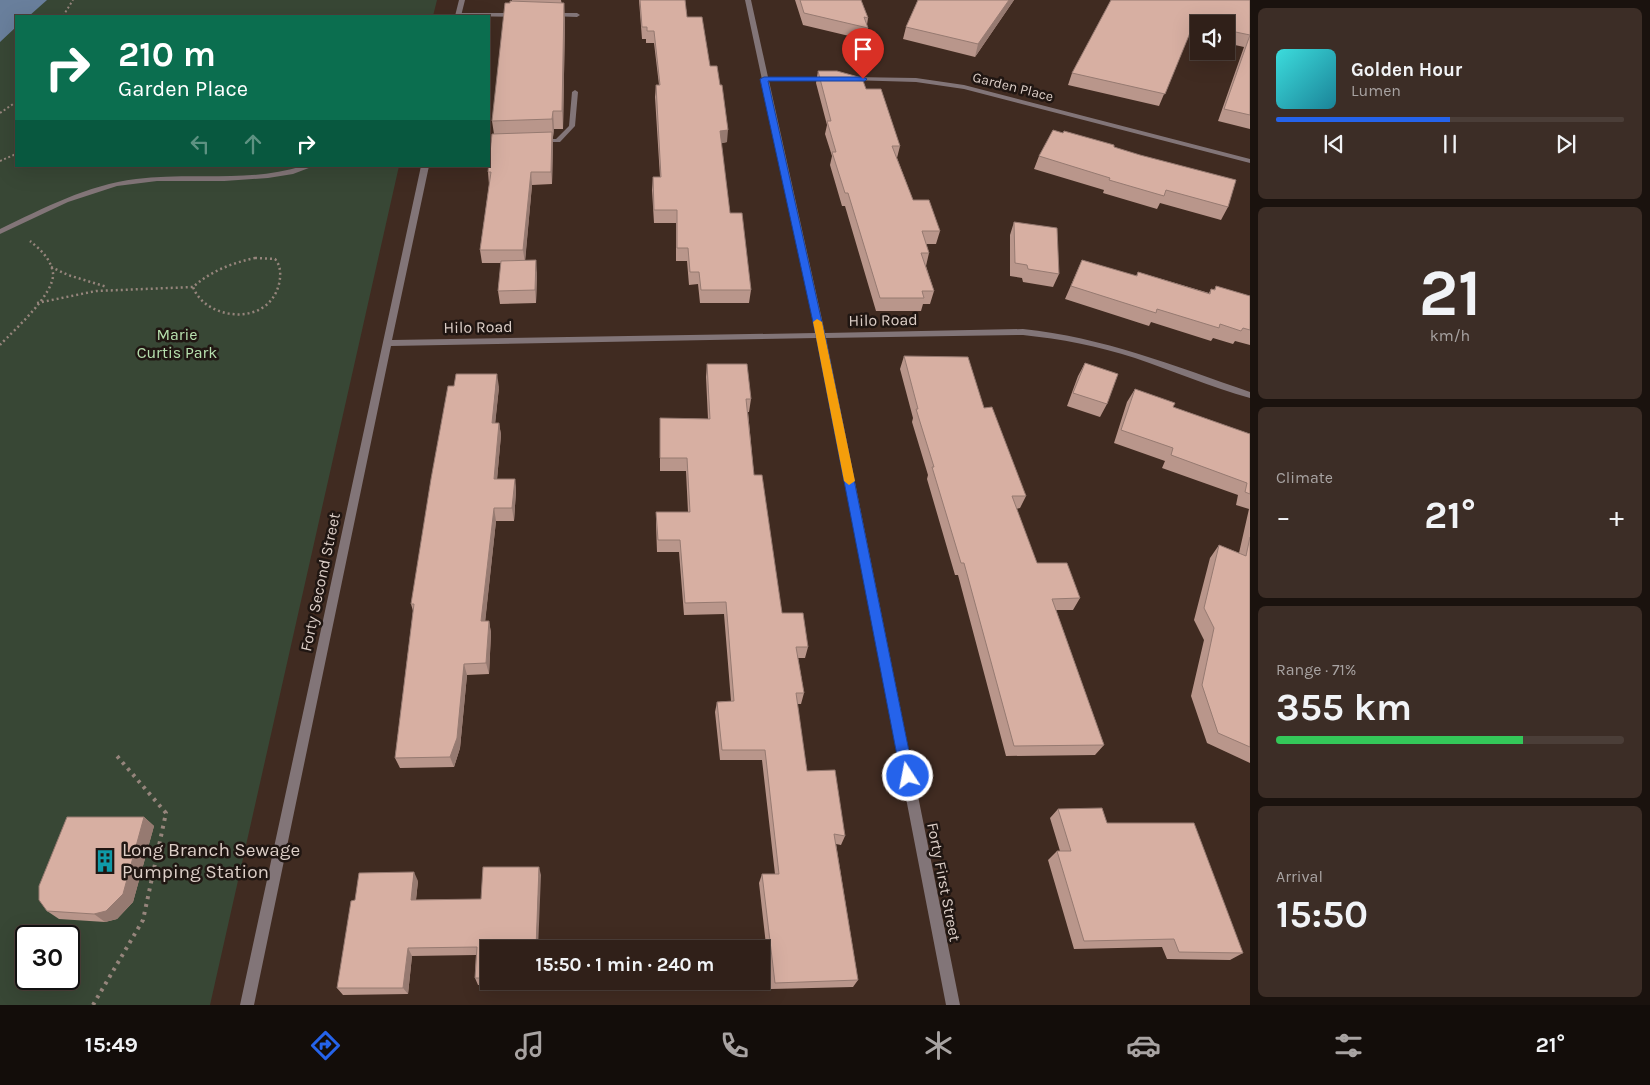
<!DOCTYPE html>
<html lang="en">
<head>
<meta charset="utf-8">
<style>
  body { margin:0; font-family:Karla,sans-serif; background:#3c2d26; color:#f1f3f6; height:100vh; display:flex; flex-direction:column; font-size:19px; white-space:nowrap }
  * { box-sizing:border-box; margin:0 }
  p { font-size:16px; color:#a8a3a2 }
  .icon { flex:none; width:28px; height:28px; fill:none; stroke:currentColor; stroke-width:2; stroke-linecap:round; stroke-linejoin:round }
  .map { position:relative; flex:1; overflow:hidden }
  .drawer { display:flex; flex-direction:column; gap:8px; padding:8px; background:#1a120e; width:400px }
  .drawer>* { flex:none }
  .banner { position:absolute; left:15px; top:15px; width:475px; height:152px; border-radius:0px; box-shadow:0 5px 20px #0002,0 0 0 1px #4b3e38; background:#0b6e4f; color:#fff; overflow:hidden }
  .controls { position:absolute; left:1190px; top:15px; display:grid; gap:10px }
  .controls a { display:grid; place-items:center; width:45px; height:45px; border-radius:0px; background:#302019; box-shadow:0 5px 20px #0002,0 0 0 1px #4b3e38; font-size:25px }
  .speed { position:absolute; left:15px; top:925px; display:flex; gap:10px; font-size:25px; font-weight:700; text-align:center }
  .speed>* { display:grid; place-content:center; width:65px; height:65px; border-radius:50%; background:#302019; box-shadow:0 5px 20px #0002,0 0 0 1px #4b3e38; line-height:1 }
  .speed .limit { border:2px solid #111; border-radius:8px; background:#fff; color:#111 }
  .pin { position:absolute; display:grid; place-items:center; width:42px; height:42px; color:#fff; margin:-51px -21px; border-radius:50% 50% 50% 0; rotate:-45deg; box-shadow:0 0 5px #0007 }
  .pin .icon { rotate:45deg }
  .me { position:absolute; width:55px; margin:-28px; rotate:349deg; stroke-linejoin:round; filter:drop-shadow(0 0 4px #0008) }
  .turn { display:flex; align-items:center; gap:18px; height:105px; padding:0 20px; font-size:22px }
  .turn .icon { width:65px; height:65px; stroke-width:2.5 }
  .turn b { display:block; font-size:35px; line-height:42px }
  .lanes { display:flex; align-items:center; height:48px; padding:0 20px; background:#0003; justify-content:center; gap:25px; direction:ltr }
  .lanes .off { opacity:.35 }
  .big { font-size:38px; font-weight:700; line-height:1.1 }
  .drawer .tile { flex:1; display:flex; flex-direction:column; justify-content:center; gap:8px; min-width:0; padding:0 18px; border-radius:8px; background:#3c2d26 }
  .drawer .dial { align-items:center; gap:0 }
  .dial b { font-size:65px; line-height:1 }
  .song { display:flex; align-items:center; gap:15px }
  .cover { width:60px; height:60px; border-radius:8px; background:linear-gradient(135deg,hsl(180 70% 55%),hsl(190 70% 35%)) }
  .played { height:5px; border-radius:2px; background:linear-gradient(90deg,#2563eb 50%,#4b3e38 50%) }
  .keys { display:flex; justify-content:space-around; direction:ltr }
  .heat { display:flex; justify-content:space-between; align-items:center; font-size:28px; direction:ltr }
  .charge { height:8px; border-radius:4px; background:linear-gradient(90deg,#34c759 71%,#4b3e38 0) }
  .trip { position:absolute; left:480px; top:940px; width:290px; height:50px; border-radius:0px; background:#302019; box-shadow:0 5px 20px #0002,0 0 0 1px #4b3e38; font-weight:700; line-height:50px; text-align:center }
  .tab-bar { display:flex; height:80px; justify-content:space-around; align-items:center; background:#130d0a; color:#a8a3a2 }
  .tab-bar .icon { width:35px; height:35px }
  .tab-bar .active { color:#2563eb }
  .tab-bar b { font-size:22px; color:#f1f3f6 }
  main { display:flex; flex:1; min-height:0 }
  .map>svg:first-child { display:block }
  .green { fill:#384735; fill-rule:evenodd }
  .water { fill:#697f9c }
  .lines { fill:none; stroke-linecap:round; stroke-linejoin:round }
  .path-far2 { stroke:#96857c; stroke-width:2; stroke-dasharray:2 2.5; stroke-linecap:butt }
  .path-far1 { stroke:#96857c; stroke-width:2.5; stroke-dasharray:2 3; stroke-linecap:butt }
  .path { stroke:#96857c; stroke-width:4; stroke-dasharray:3 5; stroke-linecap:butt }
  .lane { fill:#827578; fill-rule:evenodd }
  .street { fill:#827578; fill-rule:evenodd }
  .wall { fill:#b9968b }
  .shaded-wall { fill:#967a71 }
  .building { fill:#d7afa2; stroke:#967a71 }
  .route { fill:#2563eb; stroke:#184099 }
  .slow { fill:#f59e0b }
  .labels { text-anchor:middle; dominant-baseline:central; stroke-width:5; stroke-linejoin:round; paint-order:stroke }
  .far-street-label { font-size:14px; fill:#dccec7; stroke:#201612 }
  .street-label { font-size:16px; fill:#dccec7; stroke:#201612 }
  .park-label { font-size:16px; fill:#b7e0ae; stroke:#201612 }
  .near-poi-label { font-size:19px; fill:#dccec7; stroke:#201612; text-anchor:start }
</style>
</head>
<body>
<main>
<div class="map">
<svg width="1250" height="1005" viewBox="0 0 1250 1005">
  <rect width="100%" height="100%" fill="#402b21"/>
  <path class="green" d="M0,0H437L433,16H16V166H399L210,1005H0ZM26,936H69V979H26Z"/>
  <path class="water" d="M0,0H47L29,16H16V27L0,42Z"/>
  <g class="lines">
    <path class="path-far2" d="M63,16L73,0
      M0,113L16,102
      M0,161L16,154"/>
    <path class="path-far1" d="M255,258L275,259C281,266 281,275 279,284C268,328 205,320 193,287C211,271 232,263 255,258Z
      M51,267L68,275L107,287
      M37,303L96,291L193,287
      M0,345C14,330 55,294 53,273C51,259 40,249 30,241"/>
    <path class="path" d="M93,1005L143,920L166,813L117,756"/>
    <path class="lane" d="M459,13H518L521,15L518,17L457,16V14Z
      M552,13H577L580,15L577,17L550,16V14Z
      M575,90L578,92L575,126L560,142H538L537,141L540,139H556L569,126L572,92Z
      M303,166H314L293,174L268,178L224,181H157L117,186L68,202L0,234V229C44,208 87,185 136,179C191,172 248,183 303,166Z"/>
    <path class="street" d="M459,0H465L461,16H455Z
      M745,0H751L768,77H829L832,79L829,81H769L825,333L1023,329C1102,337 1175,366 1250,392V398C1211,387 1173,371 1135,358C1098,346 1061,339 1023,335L826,338L960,1005H946L817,338L391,346L254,1005H240L421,166H429L392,340L816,333Z
      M851,77L916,78L964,85L1250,159V163L964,89L916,82L849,80V78Z"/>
  </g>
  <path class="wall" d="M512,0H561L565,20L563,129H554L553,137L552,184L532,185L525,260L537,273L536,303L500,304L498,291L501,263H482L480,250L489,185L488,172L494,134L492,121L510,3L512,1Z
    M639,0H685L687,17L710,66L727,142L721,143L730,213L751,290L749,303H700L698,284L689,285L687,261H676V223H654L652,190L653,177H660L655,97L656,85H659L654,43H646V39H642Z
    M795,0H861L868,18L867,25L868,28L866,40L803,25Z
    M918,0H1014L975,57L903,39L906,27Z
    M1250,0V129L1218,121L1244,47L1226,43V24H1199V37L1189,35L1159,106L1068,85L1072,73Z
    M818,71L866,89L900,146L897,158L913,200L940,231L936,244H926L929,253L926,266L934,291L930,304H923L921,311H876L845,206H842L830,165L832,156L825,134L827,125L816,83Z
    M1063,133L1114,147L1228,207L1221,220L1160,203L1157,209L1103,193L1104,190L1034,169L1039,156Z
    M1014,222L1059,274L1053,287L1023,282L1022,278L1010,276V235Z
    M1082,260L1136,276L1138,272L1209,293L1211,289L1214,290L1216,286L1250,296V345L1235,341L1233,344L1213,338L1211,341L1151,322L1149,326L1065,299Z
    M904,356L984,408L1026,496L1020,508L1016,509L1037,563L1080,598L1073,610H1056L1104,745L1095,755L1006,756L958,575H955L927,479L928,475L912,422L913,418L900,369Z
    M1085,363L1107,404L1100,417L1067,406L1078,376Z
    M707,364L751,399L749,412H748L754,475L782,613L808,647L805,658H798L804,693L801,704H797L807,771L845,836L841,845L836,844L858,980L853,987L771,989L759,883L762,874H775L762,760H720L715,712L717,702L731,701L724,614L684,615L679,552H657L656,525V512H688L686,471H660V418L708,419L706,377Z
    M499,387L495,423H499L501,435L497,479H515L516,491L514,521H496L485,621H489L491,633L489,674L467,675L460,748L454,767L400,768L395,758L413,611L411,604Z
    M1135,389L1173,407L1250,434V763L1207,743L1191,696L1204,640L1194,620L1210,558L1219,545L1239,553L1249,509L1236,505L1238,495L1162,468L1165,461L1114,443L1127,402Z
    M1058,809L1107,823L1243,953L1230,960L1167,959L1162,947L1074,949L1048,860L1057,851H1060L1050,818Z
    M144,817L154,826L133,902L117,919L105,922L59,919L47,911Z
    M541,875L489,949V981H537V984L478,985L475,978L476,955L412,956L408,994L343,995L337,988L418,881L416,900L481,899Z"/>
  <path class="shaded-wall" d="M1009,0H1014L975,57L978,44Z
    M564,3L565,20L563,129L562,111Z
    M553,111L554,129L553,137L552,119Z
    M728,130L727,142L719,144L720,131Z
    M552,132L553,144L552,184L551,172Z
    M531,172L532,185L525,263L523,250Z
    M536,260L537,273L536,303L535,290Z
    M497,374L499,387L494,435L492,423Z
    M499,423L501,435L496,491L494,479Z
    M515,479L516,491L514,521L512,508Z
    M494,508L496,521L484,633L481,621Z
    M489,621L491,633L489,674L486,663Z
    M464,664L467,675L460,748L454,767L450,757Z
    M144,817L154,826L133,902L117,919L105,922L94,914Z
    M539,867L541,875L538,949H536Z
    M414,872L418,881L415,908L411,900Z
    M408,948L412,956L408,994L403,988Z"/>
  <path class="building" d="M640,0H685L687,17H702L710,66H717L720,85H722L728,130L720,131L730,213H742L751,290H701L699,272H690L688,248H677V210H654L653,177H661L656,85H660L654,31H647V27H642Z
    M800,0H861L868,18L864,17L868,28L804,13Z
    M918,0H1009L978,44L906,27Z
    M1111,0H1250V35L1226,30V24H1199L1194,23L1165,94L1072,73Z
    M510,1L564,3L562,111H553L552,119L492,121L505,3H510Z
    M1250,35V115L1224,109Z
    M818,71H837L862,78L866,89H881L900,146H892L913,200H929L940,231H922L929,253H921L934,291H922L924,298H880L848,193H845L832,152H836L827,121H831Z
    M1053,130L1063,133L1064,131L1114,145V147L1140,155L1236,180L1228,207L1166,190L1164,196L1109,180L1110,178L1039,156Z
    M552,132L551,172H531L523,250H480L491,172H488L492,134Z
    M1014,222L1057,228L1059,274L1028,269L1027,265L1015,263Z
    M536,260L535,290L498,291L501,261Z
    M1082,260L1137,276L1138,272L1210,294L1211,289L1215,290L1216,286L1250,296V330L1243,328L1241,331L1220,324L1219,328L1157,309L1156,313L1071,286Z
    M904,356L968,357L984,408L992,407L1026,496H1012L1037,563H1067L1080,598L1052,599L1104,745L1014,746L964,563H961L932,467H934L916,409H918Z
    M1085,363L1118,374L1107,404L1073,393Z
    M707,364H747L751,399H746L754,475H762L782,613H803L808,647H796L804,693H796L807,771L835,770L845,836L834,834L858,980L775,983L762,874H779L765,750H722L717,702L734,701L726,602L685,603L680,540H658L656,512H690L687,458H660V418L710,419Z
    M456,374H497L492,423H499L494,479H515L512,508H494L481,621H489L486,663L464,664L457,738L450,757L395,758L414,604H411L431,479L448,386H454Z
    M1135,389L1175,403L1173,407L1250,434V494L1245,492L1247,483L1171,455L1173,448L1121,430Z
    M1250,537V747L1218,733L1202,685L1214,628L1204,608L1219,545L1246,556Z
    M1102,808L1107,823H1194L1243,953L1179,952L1174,939L1084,941L1057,851H1071L1058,809Z
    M67,817H144L123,894L106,911L94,914L47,911L39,900V886Z
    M483,867H539L536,949H489V978H475L477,947L408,948L403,988H337L351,901L355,900L359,873L414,872L411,900L481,899Z"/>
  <path class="route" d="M863,77L867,79L865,81H768L825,336L914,776L912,780L908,782L903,780L901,776L816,336L760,79L764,77Z"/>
  <path class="slow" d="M817,319L822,322L855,481L849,485L844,481L813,322Z"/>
  <defs>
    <symbol id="building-bare" viewBox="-9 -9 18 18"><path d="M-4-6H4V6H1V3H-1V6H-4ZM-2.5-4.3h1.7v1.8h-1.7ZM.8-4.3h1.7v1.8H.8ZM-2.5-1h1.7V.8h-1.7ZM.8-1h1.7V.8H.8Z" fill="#0f9aa8" stroke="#201612" stroke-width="2.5" paint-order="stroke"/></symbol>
  </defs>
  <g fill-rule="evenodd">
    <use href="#building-bare" x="89" y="845" width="32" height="32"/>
  </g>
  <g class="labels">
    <g class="far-street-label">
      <text transform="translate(1013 87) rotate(14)">Garden Place</text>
    </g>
    <g class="street-label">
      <text transform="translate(883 320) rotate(-1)">Hilo Road</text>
      <text transform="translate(478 327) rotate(-1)">Hilo Road</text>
      <text transform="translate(320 582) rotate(-78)">Forty Second Street</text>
      <text transform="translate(944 882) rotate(79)">Forty First Street</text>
    </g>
    <g class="park-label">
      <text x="177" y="334">Marie<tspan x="177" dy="18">Curtis Park</tspan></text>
    </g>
    <g class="near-poi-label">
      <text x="122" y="850">Long Branch Sewage<tspan x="122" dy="22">Pumping Station</tspan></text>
    </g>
  </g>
</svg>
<div class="controls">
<a><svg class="icon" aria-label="sound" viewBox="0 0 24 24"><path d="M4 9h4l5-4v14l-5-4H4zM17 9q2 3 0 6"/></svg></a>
</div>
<div class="speed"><div class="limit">30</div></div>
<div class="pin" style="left:863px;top:79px;background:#d93025"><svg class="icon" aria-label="arrive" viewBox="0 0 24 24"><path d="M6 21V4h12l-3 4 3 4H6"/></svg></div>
<svg class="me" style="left:908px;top:776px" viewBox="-20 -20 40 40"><circle r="17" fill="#2563eb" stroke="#fff" stroke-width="3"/><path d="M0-11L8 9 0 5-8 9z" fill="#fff"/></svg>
<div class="trip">15:50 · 1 min · 240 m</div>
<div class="banner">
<div class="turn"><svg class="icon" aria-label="right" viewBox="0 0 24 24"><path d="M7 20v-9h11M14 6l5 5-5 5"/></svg><div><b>210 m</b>Garden Place</div></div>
<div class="lanes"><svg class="icon off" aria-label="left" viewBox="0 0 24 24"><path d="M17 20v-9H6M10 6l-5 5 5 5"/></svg><svg class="icon off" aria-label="ahead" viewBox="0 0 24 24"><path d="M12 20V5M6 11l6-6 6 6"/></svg><svg class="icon" aria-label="right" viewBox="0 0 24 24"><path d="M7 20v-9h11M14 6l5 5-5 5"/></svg></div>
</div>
</div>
<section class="drawer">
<div class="tile">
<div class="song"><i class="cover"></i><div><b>Golden Hour</b><p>Lumen</p></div></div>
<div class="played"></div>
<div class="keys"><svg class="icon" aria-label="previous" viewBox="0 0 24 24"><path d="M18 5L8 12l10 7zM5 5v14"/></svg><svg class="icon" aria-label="pause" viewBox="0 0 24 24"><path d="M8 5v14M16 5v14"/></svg><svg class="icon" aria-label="next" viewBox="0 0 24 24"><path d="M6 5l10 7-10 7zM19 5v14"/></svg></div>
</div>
<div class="tile dial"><b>21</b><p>km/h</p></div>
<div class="tile"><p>Climate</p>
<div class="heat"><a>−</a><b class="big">21°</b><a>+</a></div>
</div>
<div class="tile"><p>Range · 71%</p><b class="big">355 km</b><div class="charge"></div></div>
<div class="tile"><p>Arrival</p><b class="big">15:50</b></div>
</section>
</main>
<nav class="tab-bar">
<b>15:49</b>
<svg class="icon active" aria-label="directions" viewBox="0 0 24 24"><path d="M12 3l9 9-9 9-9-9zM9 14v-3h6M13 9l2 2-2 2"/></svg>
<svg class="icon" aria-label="music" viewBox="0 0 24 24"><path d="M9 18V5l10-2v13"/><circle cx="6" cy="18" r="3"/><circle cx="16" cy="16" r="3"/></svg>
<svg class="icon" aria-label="phone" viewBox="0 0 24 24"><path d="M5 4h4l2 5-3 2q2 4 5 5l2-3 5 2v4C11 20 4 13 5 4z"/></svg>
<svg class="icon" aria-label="climate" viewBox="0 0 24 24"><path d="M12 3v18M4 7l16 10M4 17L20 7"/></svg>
<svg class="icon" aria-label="car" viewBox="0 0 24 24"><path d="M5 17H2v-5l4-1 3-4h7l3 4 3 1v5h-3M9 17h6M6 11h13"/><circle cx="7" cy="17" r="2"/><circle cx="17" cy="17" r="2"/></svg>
<svg class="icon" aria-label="filters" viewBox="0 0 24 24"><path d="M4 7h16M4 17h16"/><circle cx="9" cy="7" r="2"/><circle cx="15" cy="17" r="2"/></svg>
<b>21°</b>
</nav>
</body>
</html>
